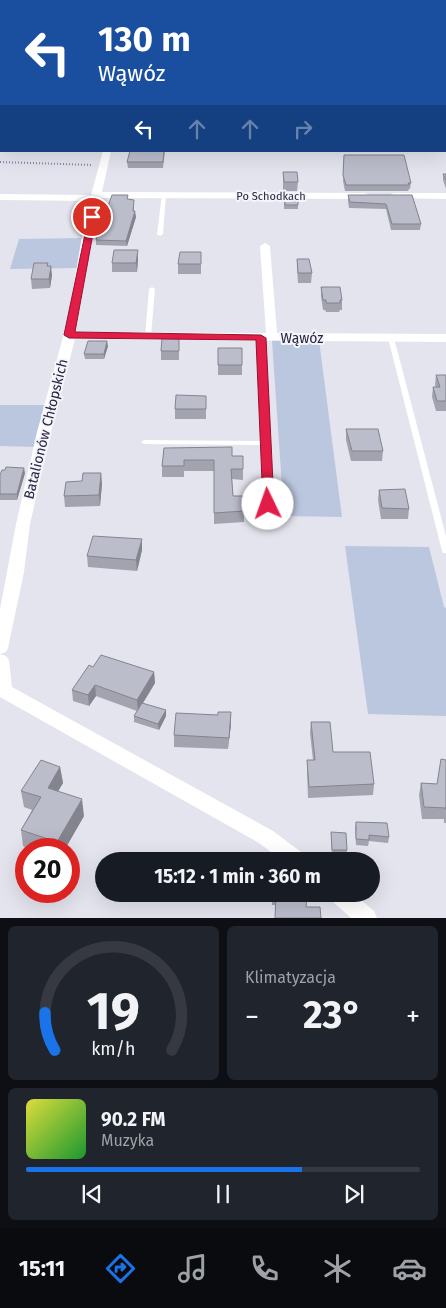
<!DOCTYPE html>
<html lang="pl">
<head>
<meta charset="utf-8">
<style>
  body { margin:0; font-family:"Fira Sans",sans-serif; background:#20242c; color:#f1f3f6; height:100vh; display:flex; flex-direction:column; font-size:19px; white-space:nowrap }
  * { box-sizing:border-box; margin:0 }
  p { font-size:16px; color:#9ea1a6 }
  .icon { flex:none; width:28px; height:28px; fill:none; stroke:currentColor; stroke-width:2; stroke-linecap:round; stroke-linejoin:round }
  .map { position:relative; height:918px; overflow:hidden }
  .sheet { display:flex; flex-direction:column; gap:8px; padding:8px; background:#0d0f14; flex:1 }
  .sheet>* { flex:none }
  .banner { position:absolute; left:0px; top:0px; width:446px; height:152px; box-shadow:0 5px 20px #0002; background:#1a4fa0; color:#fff; overflow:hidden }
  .speed { position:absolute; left:15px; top:838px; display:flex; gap:10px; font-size:25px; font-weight:700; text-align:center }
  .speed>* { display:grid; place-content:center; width:65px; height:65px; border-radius:50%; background:#171b24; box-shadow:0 5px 20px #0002; line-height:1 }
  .speed .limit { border:8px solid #d22; background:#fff; color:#111 }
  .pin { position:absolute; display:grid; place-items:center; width:42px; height:42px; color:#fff; margin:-21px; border:2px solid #fff; border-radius:50%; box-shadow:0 1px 5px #0007 }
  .me { position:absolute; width:55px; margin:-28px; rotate:357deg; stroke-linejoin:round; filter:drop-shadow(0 0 4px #0008) }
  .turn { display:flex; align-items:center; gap:18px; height:105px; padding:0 15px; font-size:22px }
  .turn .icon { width:65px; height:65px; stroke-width:2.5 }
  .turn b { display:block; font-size:35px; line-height:42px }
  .lanes { display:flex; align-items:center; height:48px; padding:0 15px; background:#0003; justify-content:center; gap:25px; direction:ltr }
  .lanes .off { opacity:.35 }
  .big { font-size:38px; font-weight:700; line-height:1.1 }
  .sheet .tile { flex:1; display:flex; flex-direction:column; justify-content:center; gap:8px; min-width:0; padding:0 18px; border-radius:8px; background:#20242c }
  .sheet .dial { align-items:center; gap:0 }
  .dial svg { height:130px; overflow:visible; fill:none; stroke:#363941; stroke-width:7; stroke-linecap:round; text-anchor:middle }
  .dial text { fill:#f1f3f6; stroke:none }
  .song { display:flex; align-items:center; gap:15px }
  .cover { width:60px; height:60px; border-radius:8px; background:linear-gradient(135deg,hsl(60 70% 55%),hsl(130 70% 35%)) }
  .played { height:5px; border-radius:2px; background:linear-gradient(90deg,#1a73e8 70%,#363941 70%) }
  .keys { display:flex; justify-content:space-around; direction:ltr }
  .heat { display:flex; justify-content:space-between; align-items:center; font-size:28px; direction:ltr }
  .sheet .tiles { flex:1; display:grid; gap:8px; grid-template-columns:1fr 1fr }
  .tile:last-child { grid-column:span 2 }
  .trip { position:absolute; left:95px; top:852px; width:285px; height:50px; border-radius:25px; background:#171b24; box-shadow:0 5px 20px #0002; font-weight:700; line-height:50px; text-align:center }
  .dock { display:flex; height:80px; justify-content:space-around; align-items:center; background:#090b0e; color:#9ea1a6 }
  .dock .icon { width:35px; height:35px }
  .dock .on { color:#1a73e8 }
  .dock b { font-size:22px; color:#f1f3f6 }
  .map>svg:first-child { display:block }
  .green { fill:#bbc7df }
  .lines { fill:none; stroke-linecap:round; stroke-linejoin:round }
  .path { stroke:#8683b2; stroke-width:2; stroke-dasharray:1 2; stroke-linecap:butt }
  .lane { fill:#fff; fill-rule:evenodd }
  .street { fill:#fff; fill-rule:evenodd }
  .wall { fill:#a2a3af }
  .shaded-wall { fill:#84848e }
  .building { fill:#bcbdcb; stroke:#84848e }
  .route { fill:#e11d48; stroke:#92132f }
  .labels { text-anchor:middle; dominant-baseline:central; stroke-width:4; stroke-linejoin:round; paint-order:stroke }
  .far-street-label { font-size:11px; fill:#262240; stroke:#f4f5fa }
  .street-label { font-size:14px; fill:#262240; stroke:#f4f5fa }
</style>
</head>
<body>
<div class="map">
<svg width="446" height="918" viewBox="0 0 446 918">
  <rect width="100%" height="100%" fill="#e3e4ed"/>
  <path class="green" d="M82,238L77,268L10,269L19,239Z
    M272,340H319L342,517L284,516Z
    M0,405H47L36,447L0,446Z
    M345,546L429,547L444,607L446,608V716L368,714Z"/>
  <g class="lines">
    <path class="path" d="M206,0H249
      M261,0L270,1
      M0,162L93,165"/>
    <path class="lane" d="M162,194L166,195L163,234L160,236L157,234Z
      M152,287L155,289L151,336L148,338L145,336L149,289Z
      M261,335L264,337L272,504L268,506L264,504L262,445L144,444L141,442L144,440L262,441L258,337Z
      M391,336L394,338L446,536V553H443L442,551L388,338Z"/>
    <path class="street" d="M0,13H1V17H0Z
      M445,21H446V25H445Z
      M0,48H1V52H0Z
      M103,151H111L102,192L365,193L370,196L365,199L101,198L92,236L76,332L266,333L260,246L265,243L270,246L277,333L446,334V342L75,339L51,432L30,524L24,572L8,648L6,652L0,654L6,656L9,660L12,687L273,831L305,855L308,861H283L259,843L0,697V609L16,524L37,432L68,319L82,236L91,201L0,200V194L91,195Z
      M394,193H446V199L391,198V194Z
      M329,894H354L374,911L377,918H351L332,901Z"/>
  </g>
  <path class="wall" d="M165,151L163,168H128L127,162Z
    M344,155L411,183L410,189H409L408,191H345L343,181Z
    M283,172L298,182L297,191H283Z
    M443,174H446V189L443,180Z
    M348,195H412L421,224L420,230H391L386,209L349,208L348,201Z
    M284,196L298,205V209H284Z
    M128,199L134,206V211L136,217L127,246L96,245V240Z
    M201,252V274H178V264Z
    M138,259L137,272H112V263Z
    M297,259L312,273L311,283H298L297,268Z
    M48,263V266L52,275L50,288L32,289L31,279Z
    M321,287L342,300V310H340L339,312H326L325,310H323L321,296Z
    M179,338V360H161V351Z
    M108,346L104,359H85L84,354Z
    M218,348L242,365V375H218Z
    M436,375H446V411H436L432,397L433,387H436L435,385Z
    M206,406V419H175V409Z
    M346,429L383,451L382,461H351L346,440Z
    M164,448L232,456L243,469V480L232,479L233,496L244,511V522L214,524V471H184V477H162V466Z
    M5,470L25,473L17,500H0V475Z
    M102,483L100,506L65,507L64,496Z
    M379,490L409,509L408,519H381L378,500Z
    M142,539V550L137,571L88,567L87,556Z
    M93,667L154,672L155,683L143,703L166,716L159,730L134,722V716L137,711L96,696L89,706L73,701L72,690Z
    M311,722L333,752L374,784L373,795L308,798L307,771V760H313L310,733Z
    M231,724L228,749L174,747V735Z
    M446,760V823H444V819H422L419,795L421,783L437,784Z
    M60,767L63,783L58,791L84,816L65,849H30L23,846L21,830L32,810L24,807L21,791Z
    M356,822L389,837L388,843L369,841L368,846L356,845L355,828Z
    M331,832L347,850L346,856H332L331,838Z
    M272,894H307L306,907L321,918L275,905H272Z"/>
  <path class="shaded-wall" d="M135,211L136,217L127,246L126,241Z
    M138,250V259L137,272L136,263Z
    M51,266L52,275L50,288L49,279Z
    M107,341L108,346L104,359V354Z
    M24,468L25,473L17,500V494Z
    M101,473L102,483L100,506L99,495Z
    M142,539V550L137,571L136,560Z
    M154,672L155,683L138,711L137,700Z
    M95,685L96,696L89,706L88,695Z
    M166,710V716L159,730L158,724Z
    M231,712V724L228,749L229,738Z
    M60,767L63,783L50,805L48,788Z
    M82,799L84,816L65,849H58L57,842Z"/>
  <path class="building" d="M0,15H1V44L0,43Z
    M130,151H164L163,162H127Z
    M344,155H404L411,183H408L409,185H346L343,175Z
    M283,172H297L298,182H284Z
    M443,174H446V180Z
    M112,195H128L127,199L134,200L133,211H135L126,241L96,240Z
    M348,195H412L421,224H392L386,204L350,202Z
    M284,196H298V205H285Z
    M114,250H138L136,263H112Z
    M180,252H201V264H178Z
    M297,259H309L312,273H298Z
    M34,263H48L47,266H51L49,279H31Z
    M321,287H340L342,300H340V303H326V300H323Z
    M162,338H179V351H161Z
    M88,341H107L104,354H84Z
    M218,348H242V365H218Z
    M436,375H446V401H437L433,387H440Z
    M176,395L206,396V409H175Z
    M346,429H378L383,451H352Z
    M232,447V456H243V469H231L233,496H244V511L214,513V460H184V466H162L164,448Z
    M6,467L24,468L17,494H0V475L2,470H5Z
    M83,473H101L99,495L64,496L66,482L82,481Z
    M405,489L409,509L382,508L379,490Z
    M93,536L142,539L136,560L87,556Z
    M101,655L154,672L137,700L95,685L88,695L72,690L89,665L93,667Z
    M142,703L166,710L158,724L134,716Z
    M218,712H231L229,738L174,735L176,713L218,715Z
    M311,722H330L333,752H370L374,784L309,787L307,760H315Z
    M441,759L446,760V810V808L424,807L421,783L437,784Z
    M41,760L60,767L48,788L82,799L57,842L21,830L41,797L21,791Z
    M356,822L387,823L389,837L369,835V840L356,839Z
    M331,832L346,833L347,850H332Z
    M273,894H307L306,907H320L321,918H275L276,895H273Z"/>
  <path class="route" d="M89,215L96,217L75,332L261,335L266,338L274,504L273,507L268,508L263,504L256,340L69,338L64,335Z"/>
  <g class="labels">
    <g class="far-street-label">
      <text x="271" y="196">Po Schodkach</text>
    </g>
    <g class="street-label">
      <text x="302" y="338">Wąwóz</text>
      <text transform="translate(46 429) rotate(-76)">Batalionów Chłopskich</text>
    </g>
  </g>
</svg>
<div class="speed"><div class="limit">20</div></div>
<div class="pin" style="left:92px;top:217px;background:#d93025"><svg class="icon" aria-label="arrive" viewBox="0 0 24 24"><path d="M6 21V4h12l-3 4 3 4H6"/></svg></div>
<svg class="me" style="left:268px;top:504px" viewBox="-20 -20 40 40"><circle r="19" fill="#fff"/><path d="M0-13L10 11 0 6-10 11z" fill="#e11d48"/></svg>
<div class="trip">15:12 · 1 min · 360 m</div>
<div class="banner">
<div class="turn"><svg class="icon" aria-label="left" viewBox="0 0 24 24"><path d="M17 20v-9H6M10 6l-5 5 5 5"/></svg><div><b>130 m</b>Wąwóz</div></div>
<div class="lanes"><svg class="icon" aria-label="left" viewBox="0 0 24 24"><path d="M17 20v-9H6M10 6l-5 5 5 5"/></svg><svg class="icon off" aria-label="ahead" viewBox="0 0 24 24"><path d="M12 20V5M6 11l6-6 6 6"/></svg><svg class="icon off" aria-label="ahead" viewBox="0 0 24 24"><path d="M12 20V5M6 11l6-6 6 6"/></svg><svg class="icon off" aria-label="right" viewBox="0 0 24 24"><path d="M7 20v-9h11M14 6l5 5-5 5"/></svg></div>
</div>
</div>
<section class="sheet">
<div class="tiles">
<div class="tile dial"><svg viewBox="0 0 100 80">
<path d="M14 69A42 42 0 1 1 86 69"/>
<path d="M14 69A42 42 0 0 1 8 46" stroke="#1a73e8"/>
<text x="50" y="56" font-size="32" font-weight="700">19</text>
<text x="50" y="72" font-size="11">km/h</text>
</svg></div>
<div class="tile"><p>Klimatyzacja</p>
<div class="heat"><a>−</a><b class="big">23°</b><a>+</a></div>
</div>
<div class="tile">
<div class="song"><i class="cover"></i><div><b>90.2 FM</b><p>Muzyka</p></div></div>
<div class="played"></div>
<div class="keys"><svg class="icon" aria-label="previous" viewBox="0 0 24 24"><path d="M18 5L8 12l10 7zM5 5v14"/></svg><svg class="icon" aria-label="pause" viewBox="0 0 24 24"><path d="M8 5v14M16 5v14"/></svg><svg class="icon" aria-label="next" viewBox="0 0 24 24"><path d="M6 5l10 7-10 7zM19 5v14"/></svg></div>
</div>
</div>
</section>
<nav class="dock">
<b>15:11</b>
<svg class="icon on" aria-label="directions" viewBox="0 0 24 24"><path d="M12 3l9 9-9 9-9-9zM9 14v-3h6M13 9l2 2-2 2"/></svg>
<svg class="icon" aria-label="music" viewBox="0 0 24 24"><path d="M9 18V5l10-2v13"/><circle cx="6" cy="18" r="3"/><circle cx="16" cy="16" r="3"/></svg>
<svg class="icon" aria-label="phone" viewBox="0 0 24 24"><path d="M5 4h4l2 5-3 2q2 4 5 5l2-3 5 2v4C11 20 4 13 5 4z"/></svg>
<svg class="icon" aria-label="climate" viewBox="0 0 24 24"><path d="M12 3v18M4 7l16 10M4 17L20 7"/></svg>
<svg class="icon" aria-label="car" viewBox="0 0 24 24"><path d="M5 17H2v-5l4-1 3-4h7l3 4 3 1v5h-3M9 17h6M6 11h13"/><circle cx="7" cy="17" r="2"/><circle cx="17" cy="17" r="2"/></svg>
</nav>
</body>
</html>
